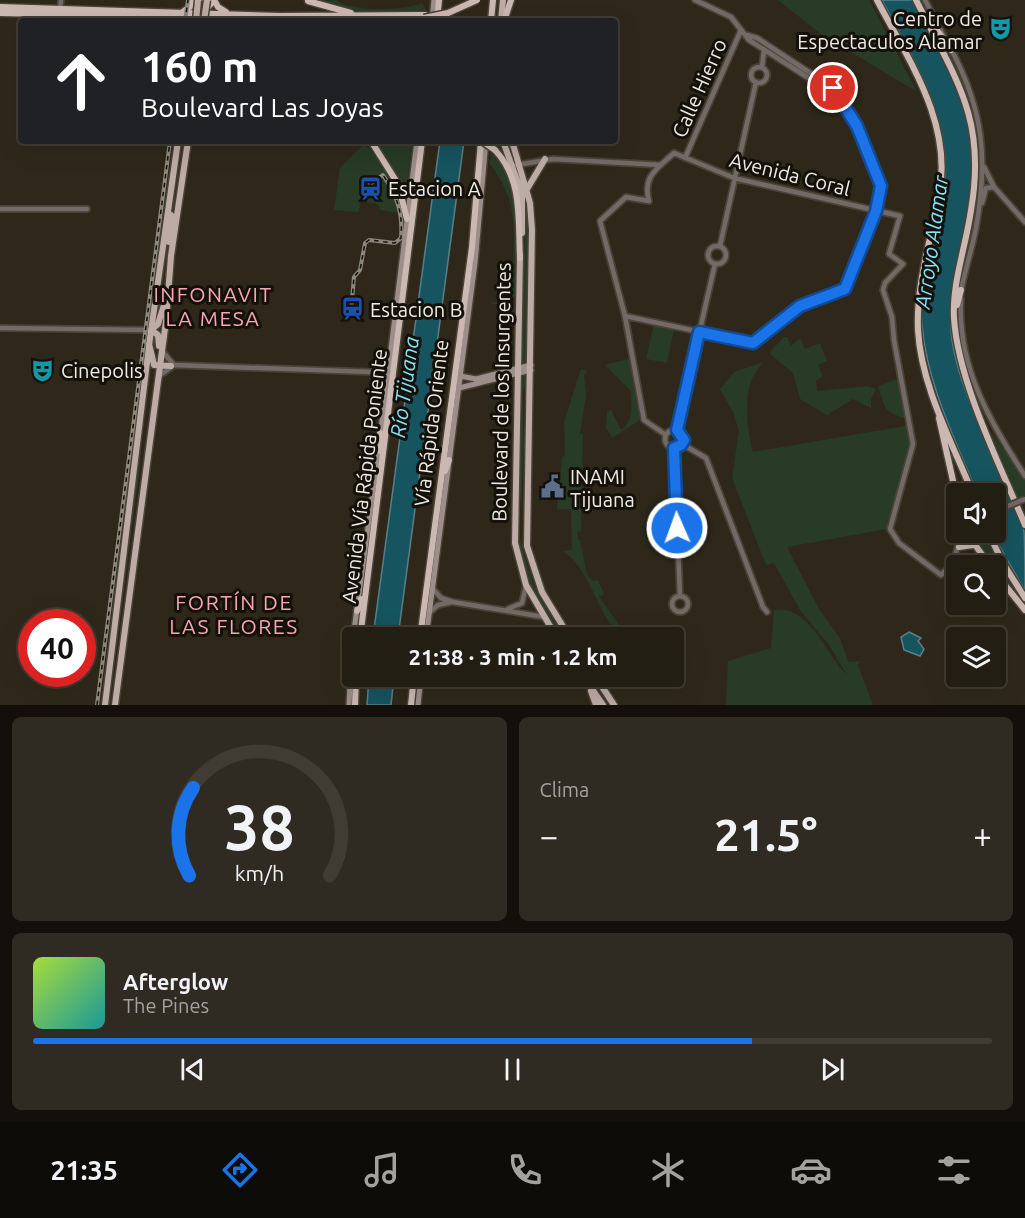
<!DOCTYPE html>
<html lang="es">
<head>
<meta charset="utf-8">
<style>
  body { margin:0; font-family:Ubuntu,sans-serif; background:#2f2b22; color:#f1f3f6; height:100vh; display:flex; flex-direction:column; font-size:22px; white-space:nowrap }
  * { box-sizing:border-box; margin:0 }
  p { font-size:20px; color:#a3a2a0 }
  .icon { flex:none; width:33px; height:33px; fill:none; stroke:currentColor; stroke-width:2; stroke-linecap:round; stroke-linejoin:round }
  .map { position:relative; height:705px; overflow:hidden }
  .drawer { display:flex; flex-direction:column; gap:12px; padding:12px; background:#13100b; flex:1 }
  .drawer>* { flex:none }
  .guide { position:absolute; left:18px; top:18px; width:600px; height:126px; border-radius:6px; box-shadow:0 6px 24px #0002,0 0 0 2px #403c34; background:#202124; color:#fff; overflow:hidden }
  .controls { position:absolute; left:946px; top:483px; display:grid; gap:12px }
  .controls a { display:grid; place-items:center; width:60px; height:60px; border-radius:6px; background:#231e14; box-shadow:0 6px 24px #0002,0 0 0 2px #403c34; font-size:30px }
  .speed { position:absolute; left:18px; top:609px; display:flex; gap:12px; font-size:30px; font-weight:700; text-align:center }
  .speed>* { display:grid; place-content:center; width:78px; height:78px; border-radius:50%; background:#231e14; box-shadow:0 6px 24px #0002,0 0 0 2px #403c34; line-height:1 }
  .speed .limit { border:9px solid #d22; background:#fff; color:#111 }
  .pin { position:absolute; display:grid; place-items:center; width:51px; height:51px; color:#fff; margin:-26px; border:3px solid #fff; border-radius:50%; box-shadow:0 2px 6px #0007 }
  .me { position:absolute; width:66px; margin:-33px; rotate:358deg; stroke-linejoin:round; filter:drop-shadow(0 0 4px #0008) }
  .turn { display:flex; align-items:center; gap:21px; height:126px; padding:0 24px; font-size:27px }
  .turn .icon { width:78px; height:78px; stroke-width:2.5 }
  .turn b { display:block; font-size:42px; line-height:51px }
  .big { font-size:45px; font-weight:700; line-height:1.1 }
  .drawer .card { flex:1; display:flex; flex-direction:column; justify-content:center; gap:9px; min-width:0; padding:0 21px; border-radius:9px; background:#2f2b22 }
  .drawer .dial { align-items:center; gap:0 }
  .dial svg { height:156px; overflow:visible; fill:none; stroke:#403c34; stroke-width:7; stroke-linecap:round; text-anchor:middle }
  .dial text { fill:#f1f3f6; stroke:none }
  .song { display:flex; align-items:center; gap:18px }
  .cover { width:72px; height:72px; border-radius:9px; background:linear-gradient(135deg,hsl(80 70% 55%),hsl(180 70% 35%)) }
  .played { height:6px; border-radius:3px; background:linear-gradient(90deg,#1a73e8 75%,#403c34 75%) }
  .keys { display:flex; justify-content:space-around; direction:ltr }
  .heat { display:flex; justify-content:space-between; align-items:center; font-size:33px; direction:ltr }
  .drawer .tiles { flex:1; display:grid; gap:12px; grid-template-columns:1fr 1fr }
  .card:last-child { grid-column:span 2 }
  .trip { position:absolute; left:342px; top:627px; width:342px; height:60px; border-radius:6px; background:#231e14; box-shadow:0 6px 24px #0002,0 0 0 2px #403c34; font-weight:700; line-height:60px; text-align:center }
  .tabs { display:flex; height:96px; justify-content:space-around; align-items:center; background:#0e0c08; color:#a3a2a0 }
  .tabs .icon { width:42px; height:42px }
  .tabs .selected { color:#1a73e8 }
  .tabs b { font-size:27px; color:#f1f3f6 }
  .map>svg:first-child { display:block }
  .green { fill:#273b26 }
  .water { fill:#165460; stroke:#578187; stroke-width:1.5 }
  .lines { fill:none; stroke-linecap:round; stroke-linejoin:round }
  .tertiary-casing { stroke:#4a4336; stroke-width:8 }
  .secondary-casing { stroke:#4a4336; stroke-width:8 }
  .primary-casing { stroke:#4a4336; stroke-width:9 }
  .trunk-casing { stroke:#4a4336; stroke-width:9 }
  .tertiary { stroke:#736a67; stroke-width:4.5 }
  .secondary { stroke:#9c8f8b; stroke-width:5 }
  .primary { stroke:#bdaba6; stroke-width:6 }
  .trunk { stroke:#ccb8b2; stroke-width:6 }
  .rail-casing { stroke:#8d887c; stroke-width:4 }
  .rail { stroke:#14110b; stroke-width:1.5; stroke-dasharray:4.5; stroke-linecap:butt }
  .tertiary-bridge-casing { stroke:#4a4336; stroke-width:8; stroke-linecap:butt }
  .primary-bridge-casing { stroke:#4a4336; stroke-width:9; stroke-linecap:butt }
  .trunk-bridge-casing { stroke:#4a4336; stroke-width:9; stroke-linecap:butt }
  .tertiary-bridge { stroke:#736a67; stroke-width:4.5 }
  .primary-bridge { stroke:#bdaba6; stroke-width:6 }
  .trunk-bridge { stroke:#ccb8b2; stroke-width:6 }
  .route-casing { stroke:#114b97; stroke-width:15 }
  .route { stroke:#1a73e8; stroke-width:10 }
  .labels { text-anchor:middle; dominant-baseline:central; stroke-width:6; stroke-linejoin:round; paint-order:stroke }
  .poi-label { font-size:20px; fill:#efebe2; stroke:#14110b; text-anchor:start }
  .street-label { font-size:20px; fill:#efebe2; stroke:#14110b }
  .water-label { font-size:21px; font-style:italic; fill:#85e2f8; stroke:#14110b }
  .neighbourhood-label { font-size:21px; letter-spacing:1.5px; fill:#f8a4b2; stroke:#14110b }
</style>
</head>
<body>
<div class="map">
<svg width="1025" height="705" viewBox="0 0 1025 705">
  <rect width="100%" height="100%" fill="#2f281a"/>
  <path class="green" d="M337,0C349,12 407,11 422,3L426,10L360,12L319,1Z
    M778,0H869L917,92L821,34Z
    M375,141H413L405,196L397,175Z
    M363,145L369,148L395,184L402,213L381,210L377,204L360,201L359,212L334,210L340,168Z
    M490,152C528,183 517,252 516,295L508,303L492,304L491,302L506,303L510,300L513,273L510,272V268L513,267C515,224 516,197 489,163L491,158Z
    M526,201L529,236L526,361L521,364Z
    M654,324L674,330L667,363L646,359Z
    M784,337H787L791,346L800,338L805,349L820,343L827,361L818,365L823,377L816,380L817,391L868,386L876,389L871,399V408L853,399L827,415L800,399L793,373L769,353Z
    M629,359L640,420L612,438L606,428L607,412L611,410L621,430C634,422 631,404 631,391L605,365Z
    M763,362C759,368 755,373 752,379C744,396 747,434 753,452L911,425L912,453L892,528L787,547L819,609L840,638L848,662L860,661L858,665L873,705H726L728,661L771,648L774,610C810,604 826,656 847,675L829,645L800,610L774,563L766,565L732,478L739,431L733,412L720,389L734,372Z
    M581,369L588,371L584,375L586,395L580,433L583,434L581,532L578,531V540H580L587,575L593,581L598,580L604,594L599,597L622,629L618,634C596,609 589,568 563,551L572,550L571,509L557,510L562,457L565,456L564,422Z
    M524,375L527,377L523,393L524,444L521,511L519,473L521,377Z
    M898,379L907,419C882,411 886,409 878,386Z
    M990,431L1025,480V498L1018,500Z
    M141,435L140,466L108,705L109,685Z
    M519,524L521,543L533,583L565,637H561L556,631C542,608 505,550 519,524Z
    M970,533H985L1017,596L996,569V566L993,565Z"/>
  <path class="water" d="M882,0H912C950,68 986,129 970,210C961,253 946,295 952,340C962,408 1007,466 1024,531C1025,549 1025,572 1025,591L992,533L996,532V494L977,493C955,439 927,384 922,325C918,284 933,244 942,204C958,128 916,65 882,0Z
    M440,141H464L398,637H373Z
    M909,632L921,638L918,641L924,649L920,656L904,650L901,637Z
    M369,677H394L391,705H367Z"/>
  <g class="lines">
    <defs>
      <path id="tertiary" d="M925,0L944,37
        M60,9L61,0
        M747,35L757,38L833,88L844,106
        M951,49C984,111 988,160 976,228C972,249 965,270 961,291
        M751 75a8 8 0 1 1 16 0a8 8 0 1 1-16 0Z
        M762,67L764,50
        M685,158L741,30
        M516,165L553,159L661,165
        M984,167L994,187L1025,222
        M982,203L986,188L994,187
        M0,209H87
        M708 255a9 9 0 1 1 18 0a9 9 0 1 1-18 0Z
        M720,246L756,82
        M961,299C957,366 990,422 1025,476
        M625,316L753,343L796,309L848,286L880,196L881,186L867,146L857,126L829,91L749,40L731,17L695,0
        M0,328L151,330
        M162,351L174,365
        M372,372L385,383
        M159,376L174,365L372,372L388,362
        M677,430L715,264
        M665 439a9 9 0 1 1 18 0a9 9 0 1 1-18 0Z
        M666,435L644,420L625,316L600,221L626,197L649,201C642,176 658,168 674,153L734,178L900,216L889,254L903,264L885,283L883,290L892,317L894,340L913,444L890,529L899,543L941,575L953,563L962,532
        M682,444L706,458L763,607L767,612
        M674,448L680,596
        M433,589L441,598L453,602L544,617
        M672 604a8 8 0 1 1 16 0a8 8 0 1 1-16 0Z
        M508,609L522,603L526,586
        M430,612L438,605L451,602"/>
      <path id="secondary" d="M432,21L434,0
        M460,376L476,379L531,365
        M459,388L531,370
        M380,437L417,141
        M353,638L379,446
        M426,638L475,263L486,141
        M349,705L352,644
        M418,705L421,676"/>
      <path id="primary" d="M199,21L202,0
        M501,21L503,0
        M503,141L522,194V233
        M512,141L530,203L532,230L527,546L542,592L570,638
        M527,189L545,159
        M168,213L172,216L169,242
        M520,255L515,543L526,585L557,638
        M151,330L158,335L159,346
        M151,330L158,324L165,302
        M149,344L154,365L171,366
        M583,676L603,705
        M595,676L614,705
        M591,691L596,705
        M105,705L150,338L178,141
        M115,705L166,321L171,256L188,141"/>
      <path id="trunk" d="M214,0L218,7L226,12
        M877,0C909,61 953,123 939,195C931,241 916,283 918,330C921,386 952,442 973,494
        M916,0C955,78 987,118 971,210C966,246 952,283 954,318C958,382 1000,465 1025,525
        M202,1L208,7L214,0
        M308,1L351,13
        M0,7L280,16L425,15
        M184,11L190,7L193,0
        M0,13L272,19
        M315,19H359
        M929,19L951,50
        M437,21L439,0
        M491,21L493,0
        M504,21L511,0
        M371,141L398,184L407,219
        M495,150C523,179 518,221 520,258
        M957,305L961,290
        M939,418L957,499
        M380,451V433
        M445,471L449,460
        M966,532L990,566
        M988,532L1003,563L1025,598
        M959,547L973,545
        M996,574L1025,610
        M357,611L361,599
        M360,638L422,141
        M420,638L472,247L481,141
        M355,705L356,676
        M411,705L414,676"/>
    </defs>
    <use href="#tertiary" class="tertiary-casing"/>
    <use href="#secondary" class="secondary-casing"/>
    <use href="#primary" class="primary-casing"/>
    <use href="#trunk" class="trunk-casing"/>
    <use href="#tertiary" class="tertiary"/>
    <use href="#secondary" class="secondary"/>
    <use href="#primary" class="primary"/>
    <use href="#trunk" class="trunk"/>
    <defs>
      <path id="rail" d="M185,21L188,0
        M351,311L354,277L360,270L365,243L369,240L395,243L401,238C403,212 397,196 383,175L370,184L374,190
        M97,705L170,141"/>
    </defs>
    <use href="#rail" class="rail-casing"/>
    <use href="#rail" class="rail"/>
    <defs>
      <path id="tertiary-bridge" d="M996,511L1025,499"/>
      <path id="primary-bridge" d="M196,21L198,0
        M204,21L207,0"/>
      <path id="trunk-bridge" d="M424,18L448,13L477,0
        M482,141L495,150"/>
    </defs>
    <use href="#tertiary-bridge" class="tertiary-bridge-casing"/>
    <use href="#primary-bridge" class="primary-bridge-casing"/>
    <use href="#trunk-bridge" class="trunk-bridge-casing"/>
    <use href="#tertiary-bridge" class="tertiary-bridge"/>
    <use href="#primary-bridge" class="primary-bridge"/>
    <use href="#trunk-bridge" class="trunk-bridge"/>
  </g>
  <g class="lines">
    <defs>
      <path id="route" d="M677,528L674,448L681,445L684,440L677,430L699,332L753,343L800,306L845,289L876,211L881,186L857,126L833,88"/>
    </defs>
    <use href="#route" class="route-casing"/>
    <use href="#route" class="route"/>
  </g>
  <defs>
    <symbol id="theatre-bare" viewBox="-9 -9 18 18"><path d="M-5-5.5Q0-4 5-5.5V0Q5 5 0 6Q-5 5-5 0ZM-3.3-2.5H-1v1.5H-3.3ZM1-2.5H3.3v1.5H1ZM-2.8 1Q0 5.5 2.8 1Z" fill="#0f9aa8" stroke="#14110b" stroke-width="2.5" paint-order="stroke"/></symbol>
    <symbol id="station-bare" viewBox="-9 -9 18 18"><path d="M-3-6H3Q5-6 5-4V2Q5 4 3 4L4.5 6H3L1.5 4h-3L-3 6H-4.5L-3 4Q-5 4-5 2V-4Q-5-6-3-6ZM-3.5-4v3h7v-3ZM-3.5 1v1.5H-2V1ZM2 1v1.5H3.5V1Z" fill="#1a4fb4" stroke="#14110b" stroke-width="2.5" paint-order="stroke"/></symbol>
    <symbol id="civic-bare" viewBox="-9 -9 18 18"><path d="M-.6-6.5H3V-4.5H.6V-3L4-1V1h2V6H-6V1h2V-1L-.6-3ZM-1.2 2.5V6h2.4V2.5Z" fill="#5c6f8a" stroke="#14110b" stroke-width="2.5" paint-order="stroke"/></symbol>
  </defs>
  <g fill-rule="evenodd">
    <use href="#theatre-bare" x="984" y="12" width="33" height="33"/>
    <use href="#station-bare" x="354" y="172" width="33" height="33"/>
    <use href="#station-bare" x="336" y="292" width="33" height="33"/>
    <use href="#theatre-bare" x="26" y="354" width="33" height="33"/>
    <use href="#civic-bare" x="536" y="470" width="33" height="33"/>
  </g>
  <g class="labels">
    <g class="poi-label">
      <text x="982" y="18" text-anchor="end">Centro de<tspan x="982" dy="23">Espectaculos Alamar</tspan></text>
      <text x="388" y="188">Estacion A</text>
      <text x="370" y="309">Estacion B</text>
      <text x="61" y="370">Cinepolis</text>
      <text x="570" y="476">INAMI<tspan x="570" dy="23">Tijuana</tspan></text>
    </g>
    <g class="street-label">
      <text transform="translate(699 88) rotate(-66)">Calle Hierro</text>
      <text transform="translate(790 174) rotate(14)">Avenida Coral</text>
      <text transform="translate(501 392) rotate(-89)">Boulevard de los Insurgentes</text>
      <text transform="translate(431 423) rotate(-83)">Vía Rápida Oriente</text>
      <text transform="translate(364 476) rotate(-83)">Avenida Vía Rápida Poniente</text>
    </g>
    <g class="water-label">
      <text transform="translate(931 242) rotate(-82)">Arroyo Alamar</text>
      <text transform="translate(404 387) rotate(-82)">Río Tijuana</text>
    </g>
    <g class="neighbourhood-label">
      <text x="213" y="294">INFONAVIT<tspan x="213" dy="24">LA MESA</tspan></text>
      <text x="234" y="602">FORTÍN DE<tspan x="234" dy="24">LAS FLORES</tspan></text>
    </g>
  </g>
</svg>
<div class="controls">
<a><svg class="icon" aria-label="sound" viewBox="0 0 24 24"><path d="M4 9h4l5-4v14l-5-4H4zM17 9q2 3 0 6"/></svg></a>
<a><svg class="icon" aria-label="search" viewBox="0 0 24 24"><circle cx="10" cy="10" r="6"/><path d="M15 15l6 6"/></svg></a>
<a><svg class="icon" aria-label="layers" viewBox="0 0 24 24"><path d="M12 4l9 5-9 5-9-5zM3 14l9 5 9-5"/></svg></a>
</div>
<div class="speed"><div class="limit">40</div></div>
<div class="pin" style="left:833px;top:88px;background:#d93025"><svg class="icon" aria-label="arrive" viewBox="0 0 24 24"><path d="M6 21V4h12l-3 4 3 4H6"/></svg></div>
<svg class="me" style="left:677px;top:528px" viewBox="-20 -20 40 40"><circle r="17" fill="#1a73e8" stroke="#fff" stroke-width="3"/><path d="M0-11L8 9 0 5-8 9z" fill="#fff"/></svg>
<div class="trip">21:38 · 3 min · 1.2 km</div>
<div class="guide">
<div class="turn"><svg class="icon" aria-label="ahead" viewBox="0 0 24 24"><path d="M12 20V5M6 11l6-6 6 6"/></svg><div><b>160 m</b>Boulevard Las Joyas</div></div>
</div>
</div>
<section class="drawer">
<div class="tiles">
<div class="card dial"><svg viewBox="0 0 100 80">
<path d="M14 69A42 42 0 1 1 86 69"/>
<path d="M14 69A42 42 0 0 1 16 24" stroke="#1a73e8"/>
<text x="50" y="56" font-size="32" font-weight="700">38</text>
<text x="50" y="72" font-size="11">km/h</text>
</svg></div>
<div class="card"><p>Clima</p>
<div class="heat"><a>−</a><b class="big">21.5°</b><a>+</a></div>
</div>
<div class="card">
<div class="song"><i class="cover"></i><div><b>Afterglow</b><p>The Pines</p></div></div>
<div class="played"></div>
<div class="keys"><svg class="icon" aria-label="previous" viewBox="0 0 24 24"><path d="M18 5L8 12l10 7zM5 5v14"/></svg><svg class="icon" aria-label="pause" viewBox="0 0 24 24"><path d="M8 5v14M16 5v14"/></svg><svg class="icon" aria-label="next" viewBox="0 0 24 24"><path d="M6 5l10 7-10 7zM19 5v14"/></svg></div>
</div>
</div>
</section>
<nav class="tabs">
<b>21:35</b>
<svg class="icon selected" aria-label="directions" viewBox="0 0 24 24"><path d="M12 3l9 9-9 9-9-9zM9 14v-3h6M13 9l2 2-2 2"/></svg>
<svg class="icon" aria-label="music" viewBox="0 0 24 24"><path d="M9 18V5l10-2v13"/><circle cx="6" cy="18" r="3"/><circle cx="16" cy="16" r="3"/></svg>
<svg class="icon" aria-label="phone" viewBox="0 0 24 24"><path d="M5 4h4l2 5-3 2q2 4 5 5l2-3 5 2v4C11 20 4 13 5 4z"/></svg>
<svg class="icon" aria-label="climate" viewBox="0 0 24 24"><path d="M12 3v18M4 7l16 10M4 17L20 7"/></svg>
<svg class="icon" aria-label="car" viewBox="0 0 24 24"><path d="M5 17H2v-5l4-1 3-4h7l3 4 3 1v5h-3M9 17h6M6 11h13"/><circle cx="7" cy="17" r="2"/><circle cx="17" cy="17" r="2"/></svg>
<svg class="icon" aria-label="filters" viewBox="0 0 24 24"><path d="M4 7h16M4 17h16"/><circle cx="9" cy="7" r="2"/><circle cx="15" cy="17" r="2"/></svg>
</nav>
</body>
</html>
